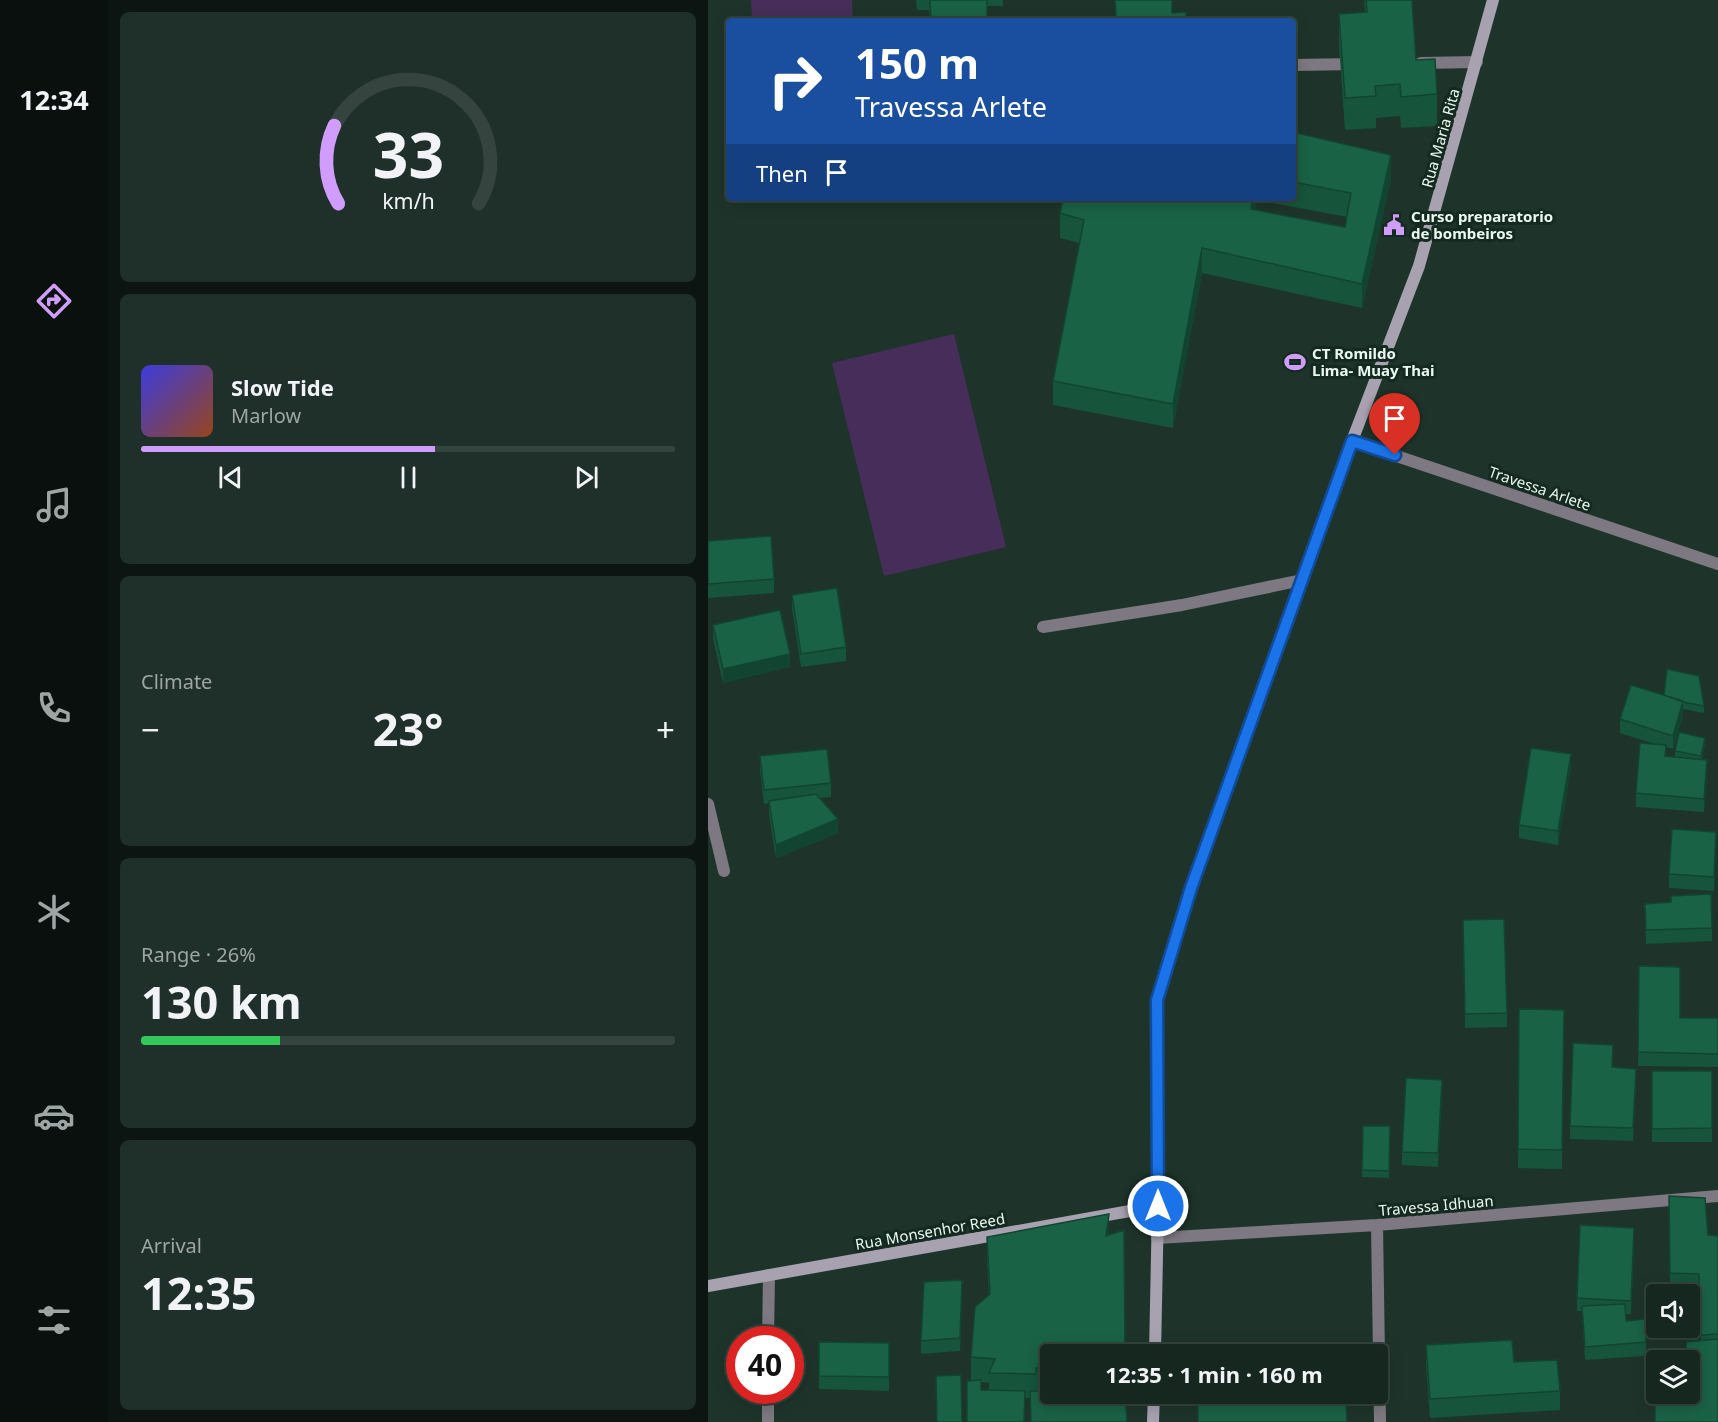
<!DOCTYPE html>
<html lang="en">
<head>
<meta charset="utf-8">
<style>
  body { margin:0; font-family:"Noto Sans",sans-serif; background:#1f2f29; color:#f1f3f6; height:100vh; display:flex; flex-direction:column; font-size:22px; white-space:nowrap }
  * { box-sizing:border-box; margin:0 }
  p { font-size:20px; color:#9ea5a5 }
  .icon { flex:none; width:33px; height:33px; fill:none; stroke:currentColor; stroke-width:2; stroke-linecap:round; stroke-linejoin:round }
  .map { position:relative; flex:1; overflow:hidden }
  .drawer { display:flex; flex-direction:column; gap:12px; padding:12px; background:#0c1512; width:600px }
  .drawer>* { flex:none }
  .hud { position:absolute; left:18px; top:18px; width:570px; height:183px; border-radius:6px; box-shadow:0 3px 15px #0003,0 0 0 2px #35443e; background:#1a4fa0; color:#fff; overflow:hidden }
  .controls { position:absolute; left:938px; top:1284px; display:grid; gap:12px }
  .controls a { display:grid; place-items:center; width:54px; height:54px; border-radius:6px; background:#162720; box-shadow:0 3px 15px #0003,0 0 0 2px #35443e; font-size:30px }
  .speed { position:absolute; left:18px; top:1326px; display:flex; gap:12px; font-size:30px; font-weight:700; text-align:center }
  .speed>* { display:grid; place-content:center; width:78px; height:78px; border-radius:50%; background:#162720; box-shadow:0 3px 15px #0003,0 0 0 2px #35443e; line-height:1 }
  .speed .limit { border:9px solid #d22; background:#fff; color:#111 }
  .pin { position:absolute; display:grid; place-items:center; width:51px; height:51px; color:#fff; margin:-62px -26px; border-radius:50% 50% 50% 0; rotate:-45deg; box-shadow:0 0 6px #0007 }
  .pin .icon { rotate:45deg }
  .me { position:absolute; width:66px; margin:-33px; rotate:0deg; stroke-linejoin:round; filter:drop-shadow(0 0 4px #0008) }
  .turn { display:flex; align-items:center; gap:21px; height:126px; padding:0 30px; font-size:27px }
  .turn .icon { width:78px; height:78px; stroke-width:2.5 }
  .turn b { display:block; font-size:42px; line-height:51px }
  .then { display:flex; align-items:center; height:57px; padding:0 30px; background:#0003; gap:12px; font-size:22px }
  .big { font-size:45px; font-weight:700; line-height:1.1 }
  .drawer .card { flex:1; display:flex; flex-direction:column; justify-content:center; gap:9px; min-width:0; padding:0 21px; border-radius:9px; background:#1f2f29 }
  .drawer .dial { align-items:center; gap:0 }
  .dial svg { height:156px; overflow:visible; fill:none; stroke:#35443e; stroke-width:7; stroke-linecap:round; text-anchor:middle }
  .dial text { fill:#f1f3f6; stroke:none }
  .song { display:flex; align-items:center; gap:18px }
  .cover { width:72px; height:72px; border-radius:9px; background:linear-gradient(135deg,hsl(240 70% 55%),hsl(20 70% 35%)) }
  .played { height:6px; border-radius:3px; background:linear-gradient(90deg,#d19dfd 55%,#35443e 55%) }
  .keys { display:flex; justify-content:space-around; direction:ltr }
  .heat { display:flex; justify-content:space-between; align-items:center; font-size:33px; direction:ltr }
  .charge { height:9px; border-radius:4px; background:linear-gradient(90deg,#34c759 26%,#35443e 0) }
  .trip { position:absolute; left:332px; top:1344px; width:348px; height:60px; border-radius:6px; background:#162720; box-shadow:0 3px 15px #0003,0 0 0 2px #35443e; font-weight:700; line-height:60px; text-align:center }
  main { display:flex; flex:1; min-height:0 }
  .tab-bar { display:flex; flex-direction:column; width:108px; justify-content:space-around; align-items:center; background:#09100d; color:#9ea5a5 }
  .tab-bar .icon { width:42px; height:42px }
  .tab-bar .selected { color:#d19dfd }
  .tab-bar b { font-size:27px; color:#f1f3f6 }
  .map>svg:first-child { display:block }
  .pitch { fill:#472e5a }
  .lines { fill:none; stroke-linecap:round; stroke-linejoin:round }
  .lane { stroke:#7d7881; stroke-width:12 }
  .street { stroke:#7d7881; stroke-width:12 }
  .secondary { stroke:#a8a1b0; stroke-width:12 }
  .wall { fill:#16543c; fill-rule:evenodd }
  .shaded-wall { fill:#124531 }
  .building { fill:#1a6246; stroke:#124531; stroke-width:1.5 }
  .route-casing { stroke:#114b97; stroke-width:15 }
  .route { stroke:#1a73e8; stroke-width:10 }
  .labels { text-anchor:middle; dominant-baseline:central; stroke-width:6; stroke-linejoin:round; paint-order:stroke }
  .street-label { font-size:15px; fill:#eaf8f1; stroke:#142a20 }
  .poi-label { font-size:15px; font-weight:bold; fill:#eaf8f1; stroke:#142a20; text-anchor:start }
</style>
</head>
<body>
<main>
<nav class="tab-bar">
<b>12:34</b>
<svg class="icon selected" aria-label="directions" viewBox="0 0 24 24"><path d="M12 3l9 9-9 9-9-9zM9 14v-3h6M13 9l2 2-2 2"/></svg>
<svg class="icon" aria-label="music" viewBox="0 0 24 24"><path d="M9 18V5l10-2v13"/><circle cx="6" cy="18" r="3"/><circle cx="16" cy="16" r="3"/></svg>
<svg class="icon" aria-label="phone" viewBox="0 0 24 24"><path d="M5 4h4l2 5-3 2q2 4 5 5l2-3 5 2v4C11 20 4 13 5 4z"/></svg>
<svg class="icon" aria-label="climate" viewBox="0 0 24 24"><path d="M12 3v18M4 7l16 10M4 17L20 7"/></svg>
<svg class="icon" aria-label="car" viewBox="0 0 24 24"><path d="M5 17H2v-5l4-1 3-4h7l3 4 3 1v5h-3M9 17h6M6 11h13"/><circle cx="7" cy="17" r="2"/><circle cx="17" cy="17" r="2"/></svg>
<svg class="icon" aria-label="filters" viewBox="0 0 24 24"><path d="M4 7h16M4 17h16"/><circle cx="9" cy="7" r="2"/><circle cx="15" cy="17" r="2"/></svg>
</nav>
<section class="drawer">
<div class="card dial"><svg viewBox="0 0 100 80">
<path d="M14 69A42 42 0 1 1 86 69"/>
<path d="M14 69A42 42 0 0 1 12 29" stroke="#d19dfd"/>
<text x="50" y="56" font-size="32" font-weight="700">33</text>
<text x="50" y="72" font-size="11">km/h</text>
</svg></div>
<div class="card">
<div class="song"><i class="cover"></i><div><b>Slow Tide</b><p>Marlow</p></div></div>
<div class="played"></div>
<div class="keys"><svg class="icon" aria-label="previous" viewBox="0 0 24 24"><path d="M18 5L8 12l10 7zM5 5v14"/></svg><svg class="icon" aria-label="pause" viewBox="0 0 24 24"><path d="M8 5v14M16 5v14"/></svg><svg class="icon" aria-label="next" viewBox="0 0 24 24"><path d="M6 5l10 7-10 7zM19 5v14"/></svg></div>
</div>
<div class="card"><p>Climate</p>
<div class="heat"><a>−</a><b class="big">23°</b><a>+</a></div>
</div>
<div class="card"><p>Range · 26%</p><b class="big">130 km</b><div class="charge"></div></div>
<div class="card"><p>Arrival</p><b class="big">12:35</b></div>
</section>
<div class="map">
<svg width="1010" height="1422" viewBox="0 0 1010 1422">
  <rect width="100%" height="100%" fill="#1e342a"/>
  <path class="pitch" d="M43,0H144L145,21H44Z
    M246,334L298,547L176,576L124,363Z"/>
  <g class="lines">
    <path class="lane" d="M713,63L769,62
      M585,65L648,64
      M335,627L474,605L594,580"/>
    <path class="street" d="M644,441L1010,564
      M0,804L16,871
      M669,1225L672,1422
      M449,1238L669,1225L1010,1196
      M60,1340L61,1275
      M60,1422V1390"/>
    <path class="secondary" d="M0,1286L450,1206
      M447,1354L450,1206L449,1000L483,888L644,441L711,266L785,0
      M445,1422L446,1394"/>
  </g>
  <path class="wall" d="M208,0H295V6H279V21H222L221,10H209Z
    M656,0H704L708,60L729,94V126L693,128L692,116L668,118V128L637,130L631,46V14L657,13Z
    M585,132L683,179L654,308L494,273L465,428L345,405V381L371,243L352,238V213L355,198H585ZM549,200L639,217L637,227L547,210Z
    M0,541L66,579V593L0,598Z
    M84,595L138,647V661L93,667L84,609Z
    M5,625L82,667L15,683L5,638Z
    M956,695L996,706V713L975,709V715L965,749L958,747V756L967,757V751L997,745L994,759L999,773L996,812L928,807V793L950,745L912,733V719Z
    M52,756L123,783V797L111,798L130,833L68,858L61,815V803L56,804L52,770Z
    M863,768L850,845L811,838V825Z
    M1008,845L1006,891L961,888V874Z
    M963,902L1004,928V941L938,944L937,904Z
    M755,920L799,1013V1027L757,1028Z
    M931,966L972,1018H1010V1067L930,1066Z
    M811,1009L856,1010L854,1169L810,1168Z
    M905,1067L928,1082L925,1141L862,1139V1126Z
    M944,1071H1004V1142H944Z
    M734,1094L730,1167L694,1165V1152Z
    M655,1126H682L681,1178L654,1177Z
    M961,1196L1000,1235L1010,1236V1422H947V1396L979,1394L993,1341L991,1287H962Z
    M279,1237L342,1354V1394L419,1422H322V1398H317L259,1422L263,1380V1357L281,1295L279,1262ZM273,1382L281,1383V1390H273Z
    M926,1241L923,1314H918V1321L938,1342V1356L877,1360L874,1311H869V1298Z
    M254,1293L252,1351L213,1354V1341Z
    M111,1342L181,1343V1391L111,1389Z
    M718,1345L806,1362L852,1391V1410L722,1418L718,1365Z"/>
  <path class="shaded-wall" d="M683,155V179L654,308V284Z
    M545,198H549V200L543,234V209Z
    M494,248V273L465,428V404Z
    M82,654V667L15,683V669Z
    M975,701V715L965,749V736Z
    M997,738V745L993,763V756Z
    M863,754V768L850,845V831Z
    M999,760V773L996,812V799Z
    M130,819V833L68,858V845Z
    M1008,832V845L1006,891V877Z
    M734,1080V1094L730,1167V1153Z
    M401,1214V1239L398,1236Z
    M926,1228V1241L923,1314V1301Z
    M254,1280V1293L252,1351V1338Z"/>
  <path class="building" d="M222,0H279V21H223Z
    M407,0H464V13L478,12V21H392V19L408,18Z
    M658,0H704L708,60L727,59L729,94L693,97L692,84L667,86L668,96L637,98L631,14L659,12Z
    M585,132L683,155L654,284L494,248L465,404L345,381L376,220L352,213L355,198H545L543,209L637,227L643,193L585,182Z
    M63,536L66,579L0,584V541Z
    M129,588L138,647L93,654L84,595Z
    M72,610L82,654L15,669L5,625Z
    M959,669L991,676L996,706L975,702L956,695Z
    M923,685L975,701L965,736L912,719Z
    M971,732L997,738L993,756L967,751Z
    M932,743L958,745L957,756L999,760L996,799L928,793Z
    M823,748L863,754L850,831L811,825Z
    M119,749L123,783L56,790L52,756Z
    M108,794L130,819L68,845L61,801Z
    M964,829L1008,832L1006,877L961,874Z
    M1003,894L1004,928L938,930L937,904L963,902V896Z
    M796,919L799,1013L757,1014L755,920Z
    M931,966L972,967V1018H1010V1054L930,1052Z
    M811,1009L856,1010L854,1150L810,1149Z
    M865,1043L905,1045L904,1067L928,1069L925,1128L862,1126Z
    M944,1071H1004V1128L944,1129Z
    M698,1078L734,1080L730,1153L694,1152Z
    M655,1126H682L681,1171L654,1170Z
    M961,1196L997,1198L1000,1235L1010,1236V1334L993,1335L991,1274L962,1273Z
    M401,1214L398,1236L416,1230L417,1354H342V1367L328,1368V1374L281,1373L287,1359L263,1357L267,1307L282,1294L279,1237Z
    M872,1225L926,1228L923,1301L869,1298Z
    M254,1280L252,1338L213,1341L216,1282Z
    M917,1304L918,1321L937,1319L938,1342L877,1347L874,1306Z
    M1010,1339V1422H947V1396L979,1394H981V1360H979L978,1342Z
    M804,1340L806,1362L849,1360L852,1391L722,1399L718,1345Z
    M111,1342L181,1343V1377L111,1376Z
    M253,1375L254,1422H229L228,1376Z
    M273,1380V1390L317,1391L316,1422H259V1381Z
    M332,1383H342V1394H417L419,1422H323L322,1391H332Z
    M490,1394H638L639,1422H490Z"/>
  <g class="lines">
    <defs>
      <path id="route" d="M450,1206L449,1000L483,888L644,441L687,455"/>
    </defs>
    <use href="#route" class="route-casing"/>
    <use href="#route" class="route"/>
  </g>
  <defs>
    <symbol id="civic-bare" viewBox="-9 -9 18 18"><path d="M-.6-6.5H3V-4.5H.6V-3L4-1V1h2V6H-6V1h2V-1L-.6-3ZM-1.2 2.5V6h2.4V2.5Z" fill="#d19dfd" stroke="#142a20" stroke-width="2.5" paint-order="stroke"/></symbol>
    <symbol id="stadium-bare" viewBox="-9 -9 18 18"><path d="M0-5a6.5 5 0 1 0 0 10a6.5 5 0 1 0 0-10ZM-3.5-1.8h7v3.6h-7Z" fill="#d19dfd" stroke="#142a20" stroke-width="2.5" paint-order="stroke"/></symbol>
  </defs>
  <g fill-rule="evenodd">
    <use href="#civic-bare" x="671" y="210" width="30" height="30"/>
    <use href="#stadium-bare" x="572" y="347" width="30" height="30"/>
  </g>
  <g class="labels">
    <g class="street-label">
      <text transform="translate(732 138) rotate(-74)">Rua Maria Rita</text>
      <text transform="translate(832 488) rotate(19)">Travessa Arlete</text>
      <text transform="translate(728 1205) rotate(-5)">Travessa Idhuan</text>
      <text transform="translate(222 1231) rotate(-10)">Rua Monsenhor Reed</text>
    </g>
    <g class="poi-label">
      <text x="703" y="216">Curso preparatorio<tspan x="703" dy="17">de bombeiros</tspan></text>
      <text x="604" y="353">CT Romildo<tspan x="604" dy="17">Lima- Muay Thai</tspan></text>
    </g>
  </g>
</svg>
<div class="controls">
<a><svg class="icon" aria-label="sound" viewBox="0 0 24 24"><path d="M4 9h4l5-4v14l-5-4H4zM17 9q2 3 0 6"/></svg></a>
<a><svg class="icon" aria-label="layers" viewBox="0 0 24 24"><path d="M12 4l9 5-9 5-9-5zM3 14l9 5 9-5"/></svg></a>
</div>
<div class="speed"><div class="limit">40</div></div>
<div class="pin" style="left:687px;top:455px;background:#d93025"><svg class="icon" aria-label="arrive" viewBox="0 0 24 24"><path d="M6 21V4h12l-3 4 3 4H6"/></svg></div>
<svg class="me" style="left:450px;top:1206px" viewBox="-20 -20 40 40"><circle r="17" fill="#1a73e8" stroke="#fff" stroke-width="3"/><path d="M0-11L8 9 0 5-8 9z" fill="#fff"/></svg>
<div class="trip">12:35 · 1 min · 160 m</div>
<div class="hud">
<div class="turn"><svg class="icon" aria-label="right" viewBox="0 0 24 24"><path d="M7 20v-9h11M14 6l5 5-5 5"/></svg><div><b>150 m</b>Travessa Arlete</div></div>
<div class="then">Then<svg class="icon" aria-label="arrive" viewBox="0 0 24 24"><path d="M6 21V4h12l-3 4 3 4H6"/></svg></div>
</div>
</div>
</main>
</body>
</html>
